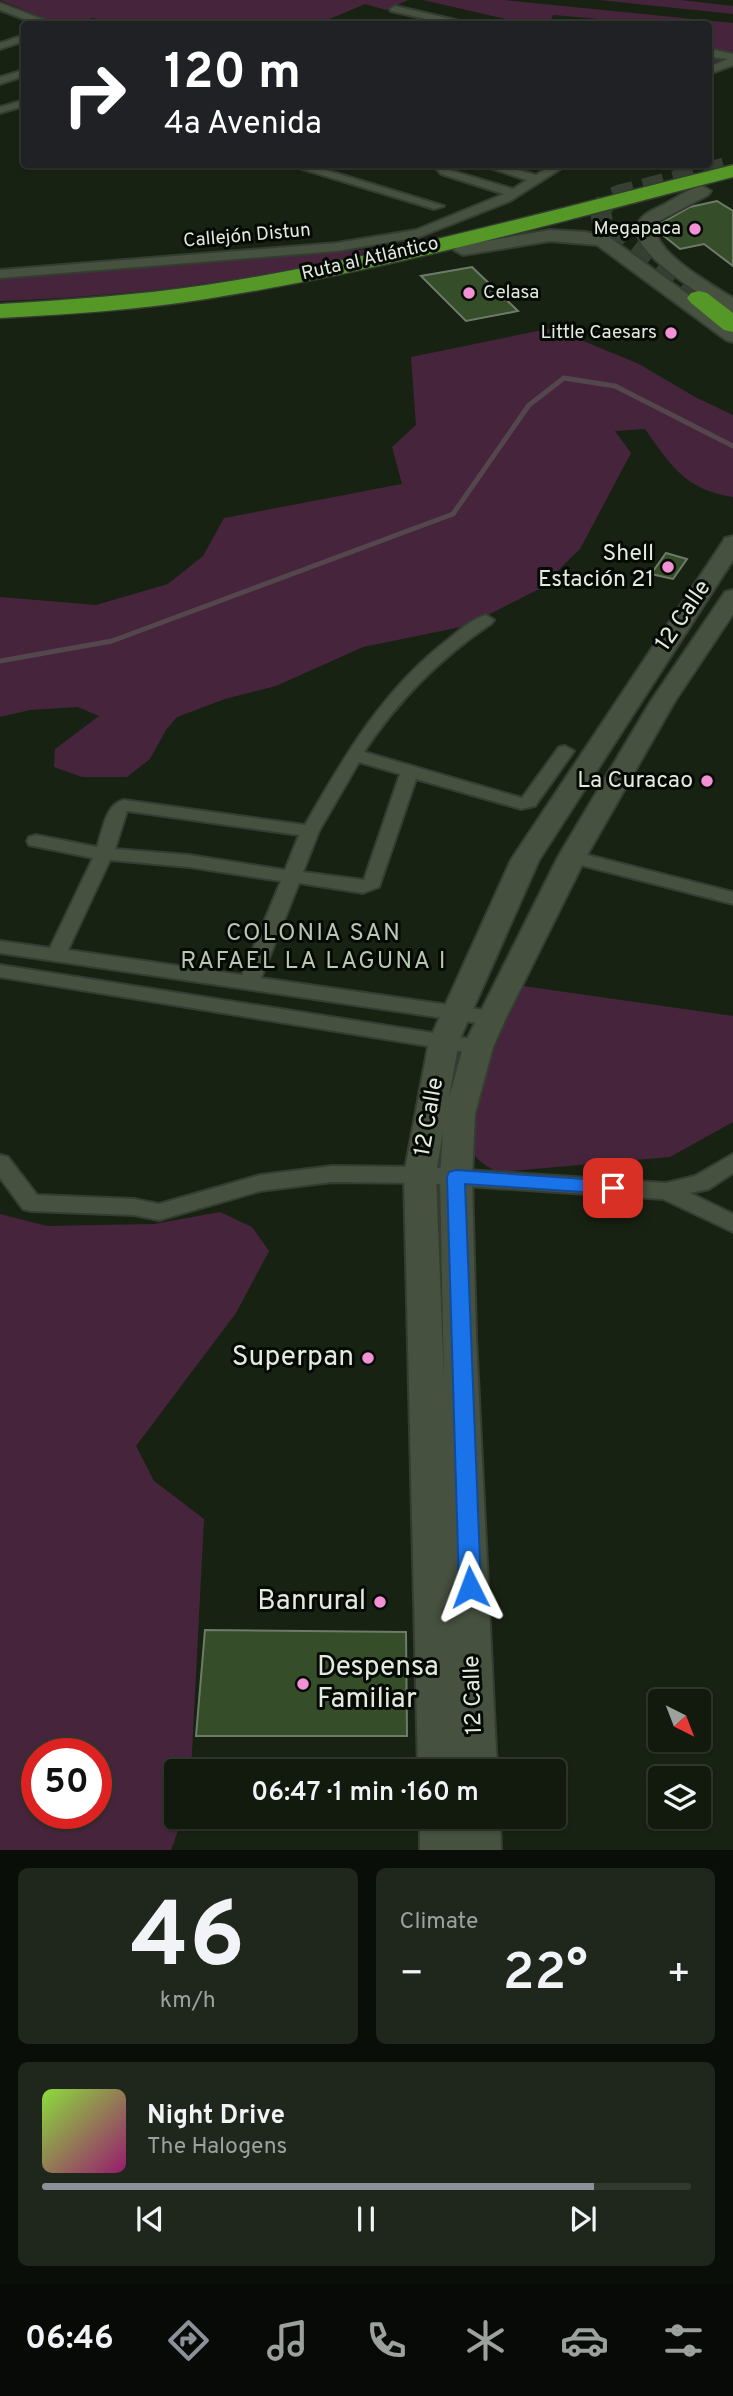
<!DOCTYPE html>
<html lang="en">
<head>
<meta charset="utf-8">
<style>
  body { margin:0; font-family:Overpass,sans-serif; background:#1f271c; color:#f1f3f6; height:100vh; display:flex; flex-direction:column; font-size:26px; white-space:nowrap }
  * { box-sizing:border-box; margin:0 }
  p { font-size:23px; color:#9ca19e }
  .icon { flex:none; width:38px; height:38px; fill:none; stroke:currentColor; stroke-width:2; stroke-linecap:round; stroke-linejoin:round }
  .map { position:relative; height:1850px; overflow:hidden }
  .side { display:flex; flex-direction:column; gap:18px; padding:18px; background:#0a0e08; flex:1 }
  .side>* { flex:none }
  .banner { position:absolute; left:21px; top:21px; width:691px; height:147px; border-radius:7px; box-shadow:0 2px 5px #0004,0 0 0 2px #31382e; background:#202124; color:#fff; overflow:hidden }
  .needle { width:46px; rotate:138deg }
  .controls { position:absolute; left:648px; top:1689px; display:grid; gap:14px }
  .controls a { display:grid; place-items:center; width:63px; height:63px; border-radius:7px; background:#121a0e; box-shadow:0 2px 5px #0004,0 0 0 2px #31382e; font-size:35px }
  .speed { position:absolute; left:21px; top:1738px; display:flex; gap:14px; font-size:35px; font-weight:700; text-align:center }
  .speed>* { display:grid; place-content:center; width:91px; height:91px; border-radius:50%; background:#121a0e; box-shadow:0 2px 5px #0004,0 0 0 2px #31382e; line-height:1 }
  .speed .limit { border:10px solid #d22; background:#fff; color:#111 }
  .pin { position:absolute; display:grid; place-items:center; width:60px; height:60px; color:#fff; margin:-30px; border-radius:14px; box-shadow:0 4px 10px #0006 }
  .me { position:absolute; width:77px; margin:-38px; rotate:357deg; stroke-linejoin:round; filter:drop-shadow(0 0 5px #0008) }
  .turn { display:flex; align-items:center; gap:24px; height:147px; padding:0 28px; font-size:32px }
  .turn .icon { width:91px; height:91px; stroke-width:2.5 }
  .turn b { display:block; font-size:49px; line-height:60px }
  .big { font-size:52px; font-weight:600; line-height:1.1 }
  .side .tile { flex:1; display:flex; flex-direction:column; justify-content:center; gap:10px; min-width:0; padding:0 24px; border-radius:10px; background:#1f271c }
  .side .dial { align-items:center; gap:0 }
  .dial b { font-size:91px; line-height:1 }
  .song { display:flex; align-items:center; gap:21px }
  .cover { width:84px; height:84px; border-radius:10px; background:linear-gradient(135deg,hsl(90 70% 55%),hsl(320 70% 35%)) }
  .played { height:7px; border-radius:4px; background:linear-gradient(90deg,#8c9099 85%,#31382e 85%) }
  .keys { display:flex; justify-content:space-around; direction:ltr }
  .heat { display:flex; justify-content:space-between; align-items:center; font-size:38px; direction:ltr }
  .side .tiles { flex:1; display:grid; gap:18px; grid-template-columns:1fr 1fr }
  .tile:last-child { grid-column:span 2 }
  .trip { position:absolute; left:164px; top:1759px; width:402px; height:70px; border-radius:7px; background:#121a0e; box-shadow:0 2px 5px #0004,0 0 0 2px #31382e; font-weight:600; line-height:70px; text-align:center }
  .dock { display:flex; height:112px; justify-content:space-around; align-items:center; background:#070a06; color:#9ca19e }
  .dock .icon { width:49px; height:49px }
  .dock .active { color:#8c9099 }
  .dock b { font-size:32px; color:#f1f3f6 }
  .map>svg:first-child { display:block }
  .green { fill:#46253c; fill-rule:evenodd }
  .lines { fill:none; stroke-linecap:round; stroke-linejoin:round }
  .stream { stroke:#54464d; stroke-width:5 }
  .building { fill:#354d28; stroke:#6f7b69; stroke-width:2 }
  .highway-tunnel { stroke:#364032; stroke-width:21; stroke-dasharray:21 10; stroke-linecap:butt }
  .street-casing { stroke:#353c32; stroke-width:4 }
  .secondary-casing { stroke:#353c32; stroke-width:4 }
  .highway-casing { stroke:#353c32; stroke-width:3 }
  .street { fill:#465140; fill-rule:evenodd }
  .secondary { fill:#465140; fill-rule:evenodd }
  .highway { fill:#569827; fill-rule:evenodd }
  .route { fill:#1a73e8; stroke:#114b97; stroke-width:2 }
  .poi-dot { fill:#f391d5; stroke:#060a05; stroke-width:2.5 }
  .labels { text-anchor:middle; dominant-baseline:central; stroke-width:6; stroke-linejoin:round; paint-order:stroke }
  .far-poi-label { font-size:19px; fill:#e3eadf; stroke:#060a05; text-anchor:end }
  .far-street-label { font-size:19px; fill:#e3eadf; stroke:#060a05 }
  .poi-label { font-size:23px; fill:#e3eadf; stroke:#060a05; text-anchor:end }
  .street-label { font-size:23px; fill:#e3eadf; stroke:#060a05 }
  .neighbourhood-label { font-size:24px; letter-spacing:2px; fill:#b8c6b2; stroke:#060a05 }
  .near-poi-label { font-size:28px; fill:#e3eadf; stroke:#060a05; text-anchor:end }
</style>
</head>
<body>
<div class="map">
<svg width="733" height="1850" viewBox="0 0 733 1850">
  <rect width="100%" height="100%" fill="#182213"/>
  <path class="green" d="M0,0H408L386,10L365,4L318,24H120L93,18L70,24H58Z
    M423,0H504L733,23V57L709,66V24H657L553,15L549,24H527Z
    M599,0H680L733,6V14Z
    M385,248C260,281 130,296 0,301V279Z
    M552,328L639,364L695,397L733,415V497C686,490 671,466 645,429L615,431L631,453L580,549L539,589L466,626L363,647L276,686L225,699L177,717L166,730L150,759L127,777H82L54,767L55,749L99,716L78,707L30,710L0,717V597L96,605L168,584L203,556L224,518L402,484L392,447L416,425L411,357Z
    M523,986L733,1016V1122L670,1157L499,1172C487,1168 474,1159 471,1147L485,1065Z
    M220,1212L252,1227L269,1251L236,1313L136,1446L154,1481L204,1519L191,1771H177V1816L183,1817L171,1850H0V1214L47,1226L154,1224ZM37,1754H96V1813H37Z"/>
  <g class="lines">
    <path class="stream" d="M0,661L112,641L453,514L529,405L564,378L615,386L733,446"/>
  </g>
  <path class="building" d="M717,201L733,211V266L704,244L680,249L659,232L660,224L690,207Z
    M472,267L518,311L466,321L421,276Z
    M666,553L687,559L673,579L651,574Z
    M205,1630L406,1632L407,1736H196Z"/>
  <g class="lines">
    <path class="highway-tunnel" d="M699,298L614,234L603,224L600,210L608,200L620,195L733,166"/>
    <defs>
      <path id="street" d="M0,3L50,22L51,24H38L0,10Z
        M395,6L464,22L465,24H449L391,11L390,9Z
        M74,21H102L107,24H69Z
        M24,35V41L0,49V43Z
        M715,50L733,54V65L709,74V67L728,59L709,57V51Z
        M24,70V76L0,84V77Z
        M24,100V106L0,113V107Z
        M286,164H306L444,206L434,209Z
        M432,164H444L449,170L513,189L527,180L478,164H498L536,175L554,164H568L510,201L419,237L337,251L0,278V270L337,243L416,230L504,194L441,174Z
        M486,615L494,620L492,623C440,658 398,700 364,752L522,798L559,747L565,746L574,751L535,806L521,809L416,779L379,887L363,893L299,883L261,978L491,1011L498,1013L501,1018L498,1023L491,1025L0,953V941L50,948L93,858L29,845L27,841L29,837L36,835L97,847C103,831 105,804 124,800L305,825C345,755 384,688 450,638C460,630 473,618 486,615ZM359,762L400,774L364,880L303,872L319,831ZM127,811H128L299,835L285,870L189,855L115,849ZM110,860L189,867L281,881L242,975L68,950Z
        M572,851L733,892V904L565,861L563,857L565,853Z
        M0,965L478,1040L485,1042L488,1047L485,1052L478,1054L0,977Z
        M733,1154V1173L709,1189L690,1193L733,1214V1232L663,1199L420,1183L332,1182L260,1191L159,1220L134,1215L31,1211L23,1209L0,1178V1155L8,1157L37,1195L134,1199L159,1204L260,1175L332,1166L420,1167L666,1183L695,1176Z"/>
      <path id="secondary" d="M702,186L711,191L708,195L657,222C646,249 713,285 733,298V313L726,311C706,297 635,256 637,229C638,215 653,210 663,205C676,198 688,189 702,186Z
        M550,230L585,232L609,237L733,327V342L726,340L597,245L550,241L463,255L454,250L457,246Z
        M733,536V560L539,860L459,1041L449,1098L463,1047L558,857L651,701L725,592L733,590V614L675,701L586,857L506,1018L493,1047L475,1114L472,1177L476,1336L497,1771H418L404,1175L429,1041L511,860L722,543L725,538ZM443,1131L440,1177L444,1382L436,1175Z
        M420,1816H500L501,1850H420Z"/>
      <path id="highway" d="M733,165V177C559,222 384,271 206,299C138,310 69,314 0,318V304C69,300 138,295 206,285C384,258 558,208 733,165Z
        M699,291L707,293L733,313V332L724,330L691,303L687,298L691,293Z"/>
    </defs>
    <use href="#street" class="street-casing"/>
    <use href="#secondary" class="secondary-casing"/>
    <use href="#highway" class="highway-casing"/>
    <use href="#street" class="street"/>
    <use href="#secondary" class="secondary"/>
    <use href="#highway" class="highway"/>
  </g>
  <path class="route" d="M456,1170L613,1181L619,1183L622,1188L619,1192L613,1194L465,1184L481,1587L477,1594L470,1596L462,1594L459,1587L447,1177L449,1172Z"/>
  <g class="poi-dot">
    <circle cx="695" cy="229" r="7"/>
    <circle cx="469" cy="293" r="7"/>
    <circle cx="671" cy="333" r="7"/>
    <circle cx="668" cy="567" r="7"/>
    <circle cx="707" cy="781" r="7"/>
    <circle cx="368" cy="1358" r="7"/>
    <circle cx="380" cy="1602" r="7"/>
    <circle cx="303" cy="1684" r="7"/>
  </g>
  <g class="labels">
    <g class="far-poi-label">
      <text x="681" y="229">Megapaca</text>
      <text x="483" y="293" text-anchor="start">Celasa</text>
      <text x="657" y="333">Little Caesars</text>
    </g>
    <g class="far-street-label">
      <text transform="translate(247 236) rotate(-5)">Callejón Distun</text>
      <text transform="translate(370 259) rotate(-13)">Ruta al Atlántico</text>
    </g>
    <g class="poi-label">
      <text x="654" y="554">Shell<tspan x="654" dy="26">Estación 21</tspan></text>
      <text x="693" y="781">La Curacao</text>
    </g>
    <g class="street-label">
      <text transform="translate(684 616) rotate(-56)">12 Calle</text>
      <text transform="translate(430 1117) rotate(-80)">12 Calle</text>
      <text transform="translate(474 1695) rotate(-92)">12 Calle</text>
    </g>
    <g class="neighbourhood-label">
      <text x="314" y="934">COLONIA SAN<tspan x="314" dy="28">RAFAEL LA LAGUNA I</tspan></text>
    </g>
    <g class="near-poi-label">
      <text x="354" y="1358">Superpan</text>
      <text x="366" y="1602">Banrural</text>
      <text x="317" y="1668" text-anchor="start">Despensa<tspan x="317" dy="32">Familiar</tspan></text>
    </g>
  </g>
</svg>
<div class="controls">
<a><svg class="needle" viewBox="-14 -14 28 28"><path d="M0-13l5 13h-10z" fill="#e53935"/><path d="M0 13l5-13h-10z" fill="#9ca19e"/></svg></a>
<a><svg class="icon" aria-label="layers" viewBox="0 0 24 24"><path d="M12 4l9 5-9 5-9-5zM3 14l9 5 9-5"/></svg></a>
</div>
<div class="speed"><div class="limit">50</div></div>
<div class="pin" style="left:613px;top:1188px;background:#d93025"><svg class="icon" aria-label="arrive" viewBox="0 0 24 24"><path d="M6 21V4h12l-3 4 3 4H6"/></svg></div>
<svg class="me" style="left:470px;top:1587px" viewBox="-20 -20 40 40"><path d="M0-17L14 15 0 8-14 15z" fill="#1a73e8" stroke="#fff" stroke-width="4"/></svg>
<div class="trip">06:47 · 1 min · 160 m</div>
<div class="banner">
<div class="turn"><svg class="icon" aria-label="right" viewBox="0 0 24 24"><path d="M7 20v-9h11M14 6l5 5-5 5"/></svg><div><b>120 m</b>4a Avenida</div></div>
</div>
</div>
<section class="side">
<div class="tiles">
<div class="tile dial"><b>46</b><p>km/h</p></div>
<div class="tile"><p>Climate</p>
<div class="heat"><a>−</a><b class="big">22°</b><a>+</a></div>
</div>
<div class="tile">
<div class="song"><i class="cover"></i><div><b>Night Drive</b><p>The Halogens</p></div></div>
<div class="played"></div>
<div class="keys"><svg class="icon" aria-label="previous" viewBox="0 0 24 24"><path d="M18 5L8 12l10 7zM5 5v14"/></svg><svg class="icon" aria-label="pause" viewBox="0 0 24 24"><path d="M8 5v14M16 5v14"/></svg><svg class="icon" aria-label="next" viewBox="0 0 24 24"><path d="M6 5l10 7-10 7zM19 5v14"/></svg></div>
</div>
</div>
</section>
<nav class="dock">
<b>06:46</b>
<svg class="icon active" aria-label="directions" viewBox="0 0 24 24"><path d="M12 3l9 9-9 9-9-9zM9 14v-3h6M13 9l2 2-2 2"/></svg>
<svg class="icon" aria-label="music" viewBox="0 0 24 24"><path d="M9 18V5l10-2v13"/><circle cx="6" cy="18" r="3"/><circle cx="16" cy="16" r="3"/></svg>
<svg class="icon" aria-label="phone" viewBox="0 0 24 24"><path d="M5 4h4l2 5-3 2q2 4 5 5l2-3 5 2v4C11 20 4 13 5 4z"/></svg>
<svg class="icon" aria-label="climate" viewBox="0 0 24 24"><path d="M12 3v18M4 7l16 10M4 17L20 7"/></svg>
<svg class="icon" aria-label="car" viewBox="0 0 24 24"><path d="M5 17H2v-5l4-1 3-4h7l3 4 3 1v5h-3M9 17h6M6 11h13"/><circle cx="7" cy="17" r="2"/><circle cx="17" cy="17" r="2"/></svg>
<svg class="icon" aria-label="filters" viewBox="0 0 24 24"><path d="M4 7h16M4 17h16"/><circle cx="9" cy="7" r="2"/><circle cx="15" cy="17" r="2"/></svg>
</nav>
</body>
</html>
